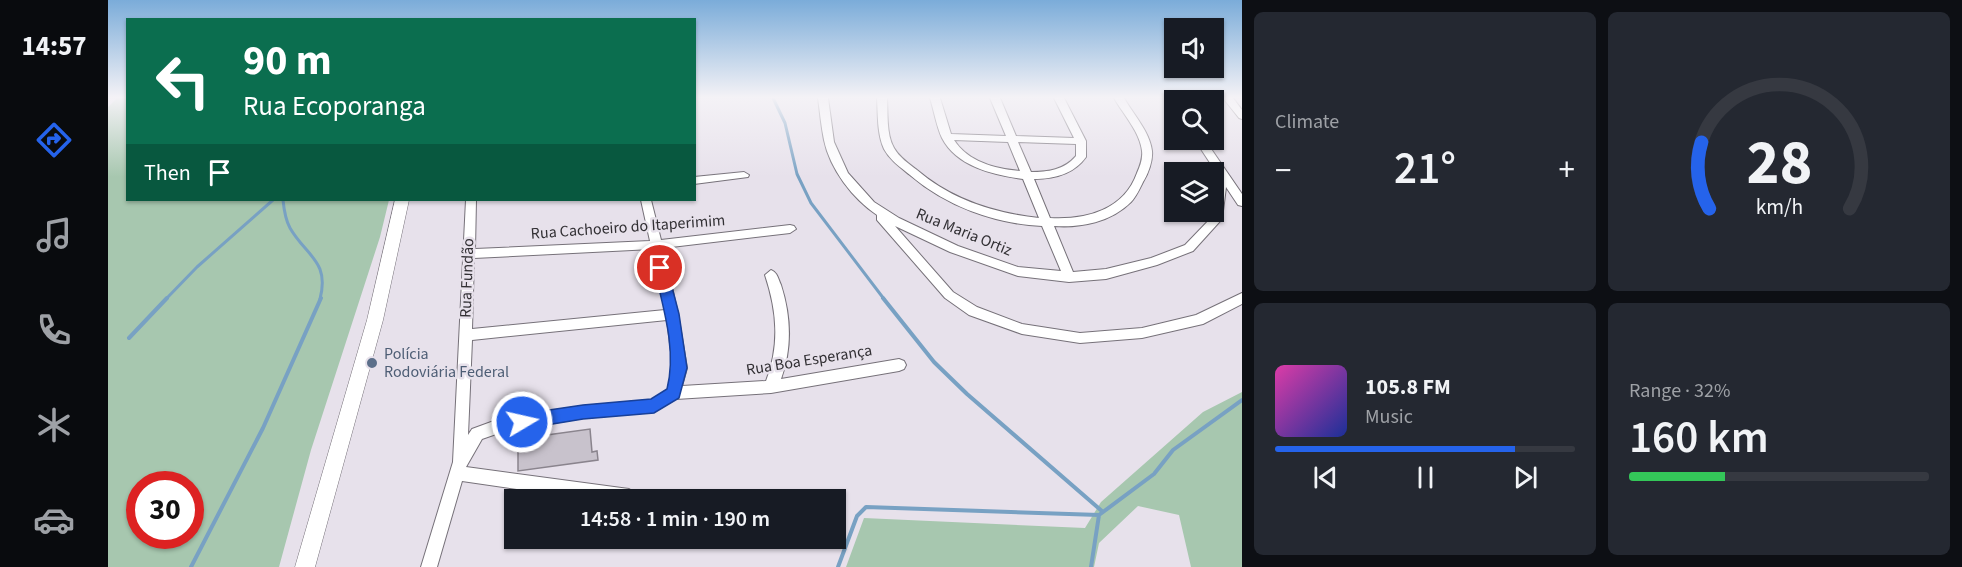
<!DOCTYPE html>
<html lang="en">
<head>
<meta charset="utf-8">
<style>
  body { margin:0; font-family:"Source Sans 3",sans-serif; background:#242831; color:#f1f3f6; height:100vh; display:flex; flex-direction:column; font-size:22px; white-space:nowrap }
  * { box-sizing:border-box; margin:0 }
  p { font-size:20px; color:#9ea1a6 }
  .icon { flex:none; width:33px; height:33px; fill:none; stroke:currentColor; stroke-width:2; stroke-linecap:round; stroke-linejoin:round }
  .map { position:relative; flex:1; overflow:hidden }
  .panel { display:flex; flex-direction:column; gap:12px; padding:12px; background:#0d0f14; width:720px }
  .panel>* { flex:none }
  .banner { position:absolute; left:18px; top:18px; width:570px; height:183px; border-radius:0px; box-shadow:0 2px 4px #0004; background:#0b6e4f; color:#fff; overflow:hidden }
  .controls { position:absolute; left:1056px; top:18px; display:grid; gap:12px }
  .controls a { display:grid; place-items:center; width:60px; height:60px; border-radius:0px; background:#171b24; box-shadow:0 2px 4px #0004; font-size:30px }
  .speed { position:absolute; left:18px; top:471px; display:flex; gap:12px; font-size:30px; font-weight:700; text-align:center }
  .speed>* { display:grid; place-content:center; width:78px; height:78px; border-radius:50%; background:#171b24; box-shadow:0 2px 4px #0004; line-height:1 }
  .speed .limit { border:9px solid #d22; background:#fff; color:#111 }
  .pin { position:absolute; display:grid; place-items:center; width:51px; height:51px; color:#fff; margin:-26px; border:3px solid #fff; border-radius:50%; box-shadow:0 2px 6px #0007 }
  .me { position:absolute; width:66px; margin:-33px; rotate:81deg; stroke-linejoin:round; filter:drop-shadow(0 0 4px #0008) }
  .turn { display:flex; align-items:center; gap:21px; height:126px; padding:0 18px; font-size:27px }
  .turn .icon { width:78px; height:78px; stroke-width:2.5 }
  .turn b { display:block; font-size:42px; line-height:51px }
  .then { display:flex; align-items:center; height:57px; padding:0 18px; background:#0003; gap:12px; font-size:22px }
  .big { font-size:45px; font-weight:600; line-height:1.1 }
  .panel .widget { flex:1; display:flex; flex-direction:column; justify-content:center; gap:9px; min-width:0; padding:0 21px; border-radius:9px; background:#242831 }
  .panel .dial { align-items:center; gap:0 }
  .dial svg { height:156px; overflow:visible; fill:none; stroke:#363941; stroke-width:7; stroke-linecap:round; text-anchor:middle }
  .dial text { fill:#f1f3f6; stroke:none }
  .song { display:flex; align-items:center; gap:18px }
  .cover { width:72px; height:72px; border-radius:9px; background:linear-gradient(135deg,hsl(320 70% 55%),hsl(230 70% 35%)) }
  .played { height:6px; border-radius:3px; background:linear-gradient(90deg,#2563eb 80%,#363941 80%) }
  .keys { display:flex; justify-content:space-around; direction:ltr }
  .heat { display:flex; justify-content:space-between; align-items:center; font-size:33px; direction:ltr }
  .charge { height:9px; border-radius:4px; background:linear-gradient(90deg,#34c759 32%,#363941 0) }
  .panel .tiles { flex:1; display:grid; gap:12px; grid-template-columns:repeat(2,1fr) }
  .trip { position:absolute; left:396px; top:489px; width:342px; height:60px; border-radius:0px; background:#171b24; box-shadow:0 2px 4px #0004; font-weight:600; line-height:60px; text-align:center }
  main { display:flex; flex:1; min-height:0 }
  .dock { display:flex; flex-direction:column; width:108px; justify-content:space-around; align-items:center; background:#090b0e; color:#9ea1a6 }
  .dock .icon { width:42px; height:42px }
  .dock .selected { color:#2563eb }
  .dock b { font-size:27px; color:#f1f3f6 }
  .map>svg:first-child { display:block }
  .green { fill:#a7c7af; fill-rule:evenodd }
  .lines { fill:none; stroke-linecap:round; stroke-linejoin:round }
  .stream-far1 { stroke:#78a1c3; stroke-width:3 }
  .stream { stroke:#78a1c3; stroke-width:4 }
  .building { fill:#c8c2cc; stroke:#8a848d; stroke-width:1.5 }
  .minor-casing { stroke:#767179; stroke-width:2 }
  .major-casing { stroke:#767179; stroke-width:1 }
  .minor { fill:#fff; fill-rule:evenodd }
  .major { fill:#fff; fill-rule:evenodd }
  .route { fill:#2563eb; stroke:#184099; stroke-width:1.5 }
  .service-dot { fill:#5c6f8a; stroke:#e7e1eb; stroke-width:2 }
  .labels { text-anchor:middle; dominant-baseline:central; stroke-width:5; stroke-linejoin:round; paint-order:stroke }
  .street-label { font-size:16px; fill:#323034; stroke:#e7e1eb }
  .service-label { font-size:16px; fill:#4e5e75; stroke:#e7e1eb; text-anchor:start }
</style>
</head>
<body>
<main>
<nav class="dock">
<b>14:57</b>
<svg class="icon selected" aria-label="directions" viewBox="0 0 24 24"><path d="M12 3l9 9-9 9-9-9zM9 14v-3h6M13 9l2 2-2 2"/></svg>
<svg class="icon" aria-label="music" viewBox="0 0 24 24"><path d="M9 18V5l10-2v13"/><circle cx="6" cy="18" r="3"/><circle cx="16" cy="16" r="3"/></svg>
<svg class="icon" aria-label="phone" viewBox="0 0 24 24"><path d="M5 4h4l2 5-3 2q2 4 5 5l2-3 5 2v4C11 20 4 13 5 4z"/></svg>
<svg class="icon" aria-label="climate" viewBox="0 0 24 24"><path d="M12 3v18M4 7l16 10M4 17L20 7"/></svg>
<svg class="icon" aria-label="car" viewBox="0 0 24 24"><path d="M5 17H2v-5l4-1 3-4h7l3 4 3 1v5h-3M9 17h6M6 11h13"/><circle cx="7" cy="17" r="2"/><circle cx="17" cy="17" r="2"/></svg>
</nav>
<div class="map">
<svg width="1134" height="567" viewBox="0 0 1134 567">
  <rect width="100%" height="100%" fill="#e7e1eb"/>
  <path class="green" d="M9,98H19L20,200H281L272,237L203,450L171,567H0V107ZM82,484V536H32V484Z
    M1134,392V567H1083L1071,515L1030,506L991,543L986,567H738L756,518L977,528L993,502L1095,412Z"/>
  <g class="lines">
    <path class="stream-far1" d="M665,98L677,123L689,174L703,203L776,299
      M175,200C176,210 177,219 182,228C198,256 222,261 212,299
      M58,299L89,267L165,200"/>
    <path class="stream" d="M775,298L826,362L859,394L995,512
      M21,338L59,298
      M83,567L155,428L213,298
      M730,567L749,516L758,507L991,515L1046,474L1065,450L1134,400
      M983,567L991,515"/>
  </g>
  <path class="building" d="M482,429L484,452L489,451L490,460L410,471V439Z"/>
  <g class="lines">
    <defs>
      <path id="minor" d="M710,98H720L726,142L740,173L766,202L791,218L850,246L910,267L953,271L934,226C887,224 838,206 802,175C792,167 782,160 776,149C769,134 770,114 769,98H779C780,113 778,134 786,148C791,157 801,164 809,170C844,200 886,213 931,218L915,179C886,175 849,167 834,138C829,128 826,111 822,98H832L843,134L898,136L882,98H892L908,136L966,138L946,98H956L978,141V157C966,174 946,179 926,179L942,218C978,220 1016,210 1029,173C1032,166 1035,159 1034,151C1032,132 1015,114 1006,98H1016C1025,114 1042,132 1044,151C1045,161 1040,174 1035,182C1032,188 1028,197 1023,202C1003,222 973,228 946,226L965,272L998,269L1043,258L1077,245L1103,218L1104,212H1106L1110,175L1087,140H1097L1134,194V206L1130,205L1118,187L1114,219L1085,251L1049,265L998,279L961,282L910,276L842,252L787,226L845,292L869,307L914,324L972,333L1034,328L1088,315L1134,293V304L1095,324L1034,338L972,343L914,334L861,315L837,298L769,220V215C745,199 722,169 716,140C713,126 712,112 710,98ZM846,140L900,142L912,171C888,169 860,162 846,140ZM910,142L968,144V156C956,170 940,172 923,172Z
        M1061,98H1071L1072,100H1066V103Z
        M1115,98H1125L1134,110V119L1131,118Z
        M636,172L641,175L640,177L586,184V177Z
        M358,200H368L367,249L542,241L533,200H543L553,240L682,225L686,226L688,229L682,233L555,248L570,314L579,368L574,386L658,381C672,345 669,311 657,275L663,270C670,273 670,279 673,285C683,316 684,349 673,379L791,359L796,361L798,365L796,369L791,371L663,393L568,399L546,412L475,418L394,432L374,439L358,467L521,489L526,492L529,497L528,500H485L354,481L329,567H313L345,462ZM544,249L557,310L364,329L366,258ZM559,320L565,368L560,389L544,400L475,406L394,418L364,429L360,435L364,340Z"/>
      <path id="major" d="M287,200H301L275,320L207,567H187L259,320Z"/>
    </defs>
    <use href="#minor" class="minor-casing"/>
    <use href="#major" class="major-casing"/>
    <use href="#minor" class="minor"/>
    <use href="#major" class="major"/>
  </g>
  <linearGradient id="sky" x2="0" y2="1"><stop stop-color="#7bacd9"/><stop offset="0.55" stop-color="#f4f2f6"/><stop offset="1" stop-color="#f4f2f6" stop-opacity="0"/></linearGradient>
  <rect width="1134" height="177" fill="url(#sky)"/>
  <path class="route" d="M552,263L559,268L571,314L579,368L571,398L546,413L475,419L414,429L409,427L406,422L409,416L414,414L475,405L543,399L559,389C569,350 555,307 546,268Z"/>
  <circle class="service-dot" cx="264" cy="363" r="6"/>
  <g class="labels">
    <g class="street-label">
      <text transform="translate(520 227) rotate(-4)">Rua Cachoeiro do Itaperimim</text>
      <text transform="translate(856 232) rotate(22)">Rua Maria Ortiz</text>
      <text transform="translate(359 278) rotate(-88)">Rua Fundão</text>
      <text transform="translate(701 360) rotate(-9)">Rua Boa Esperança</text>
    </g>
    <g class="service-label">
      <text x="276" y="354">Polícia<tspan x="276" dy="18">Rodoviária Federal</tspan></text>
    </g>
  </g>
</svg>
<div class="controls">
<a><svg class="icon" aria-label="sound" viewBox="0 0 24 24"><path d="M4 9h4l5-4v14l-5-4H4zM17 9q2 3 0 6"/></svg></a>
<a><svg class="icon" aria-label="search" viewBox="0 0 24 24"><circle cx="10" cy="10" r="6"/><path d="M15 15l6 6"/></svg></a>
<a><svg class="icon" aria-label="layers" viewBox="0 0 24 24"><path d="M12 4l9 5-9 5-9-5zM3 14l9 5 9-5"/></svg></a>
</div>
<div class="speed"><div class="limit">30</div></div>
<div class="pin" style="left:552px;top:268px;background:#d93025"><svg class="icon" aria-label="arrive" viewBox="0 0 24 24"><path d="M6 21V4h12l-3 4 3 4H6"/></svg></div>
<svg class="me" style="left:414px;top:422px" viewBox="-20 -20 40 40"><circle r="17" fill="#2563eb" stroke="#fff" stroke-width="3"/><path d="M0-11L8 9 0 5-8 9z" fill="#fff"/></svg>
<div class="trip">14:58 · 1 min · 190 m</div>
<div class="banner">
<div class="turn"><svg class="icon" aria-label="left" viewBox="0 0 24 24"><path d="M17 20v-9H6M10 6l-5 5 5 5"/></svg><div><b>90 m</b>Rua Ecoporanga</div></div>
<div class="then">Then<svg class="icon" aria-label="arrive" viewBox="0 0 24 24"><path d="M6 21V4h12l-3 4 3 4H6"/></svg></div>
</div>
</div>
<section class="panel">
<div class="tiles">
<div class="widget"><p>Climate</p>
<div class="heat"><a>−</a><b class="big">21°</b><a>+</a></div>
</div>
<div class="widget dial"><svg viewBox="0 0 100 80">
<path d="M14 69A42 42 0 1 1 86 69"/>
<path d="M14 69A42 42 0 0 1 10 35" stroke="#2563eb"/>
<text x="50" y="56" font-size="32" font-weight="700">28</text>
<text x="50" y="72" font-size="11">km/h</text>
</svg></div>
<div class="widget">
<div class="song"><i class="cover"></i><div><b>105.8 FM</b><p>Music</p></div></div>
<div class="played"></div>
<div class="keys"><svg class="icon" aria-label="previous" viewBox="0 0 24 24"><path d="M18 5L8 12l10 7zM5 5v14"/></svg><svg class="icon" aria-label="pause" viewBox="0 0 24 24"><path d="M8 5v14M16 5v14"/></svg><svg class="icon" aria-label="next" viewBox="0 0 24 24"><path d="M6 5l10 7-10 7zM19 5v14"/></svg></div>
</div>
<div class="widget"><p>Range · 32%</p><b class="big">160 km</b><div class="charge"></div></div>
</div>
</section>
</main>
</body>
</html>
